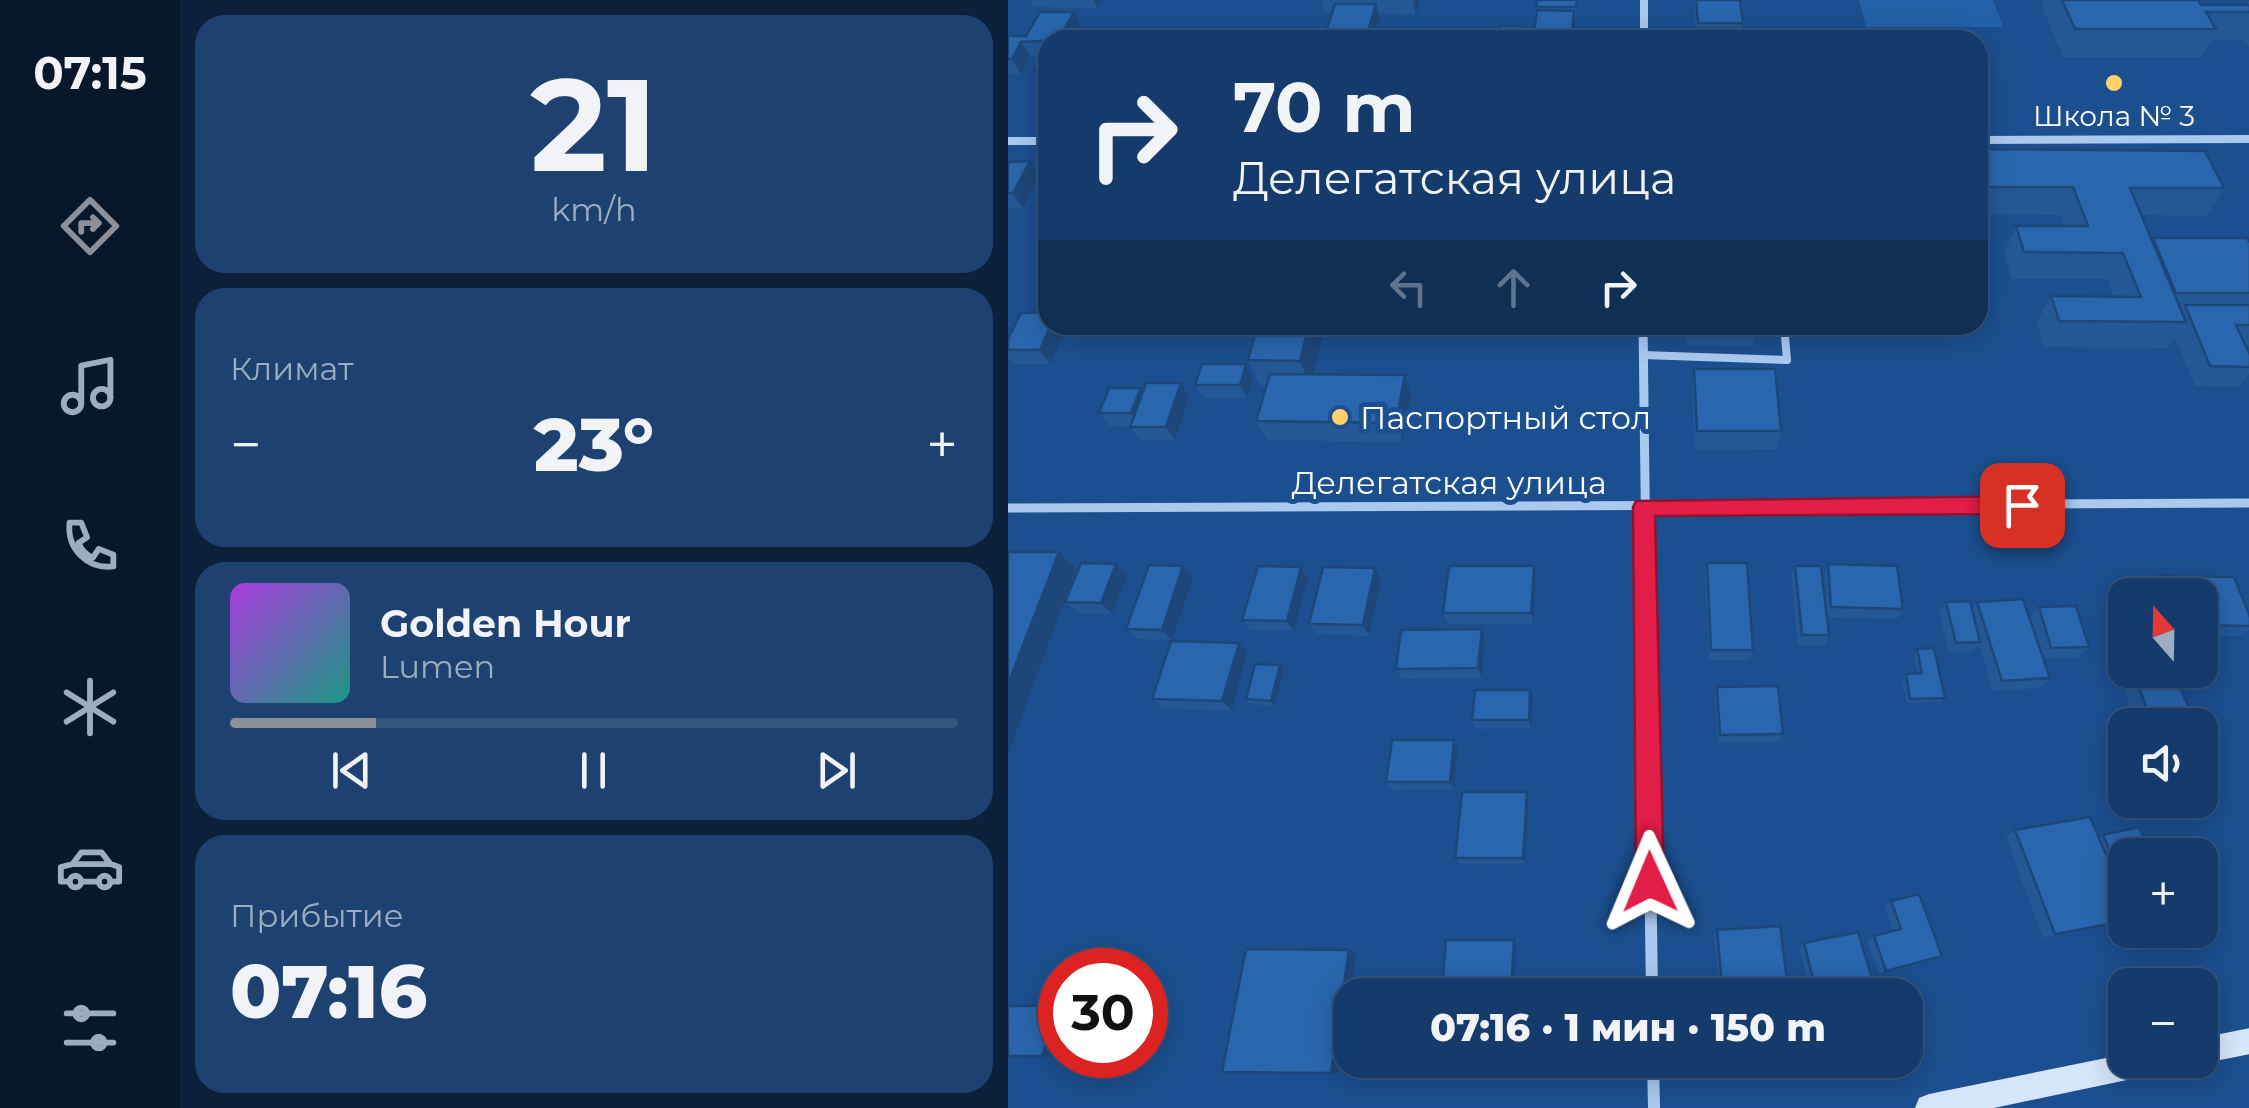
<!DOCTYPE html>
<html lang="ru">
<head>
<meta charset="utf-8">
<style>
  body { margin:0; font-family:Montserrat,sans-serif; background:#1d4271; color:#f1f3f6; height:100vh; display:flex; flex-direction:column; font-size:38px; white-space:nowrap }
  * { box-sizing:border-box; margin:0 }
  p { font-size:32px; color:#9dadc1 }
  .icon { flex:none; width:55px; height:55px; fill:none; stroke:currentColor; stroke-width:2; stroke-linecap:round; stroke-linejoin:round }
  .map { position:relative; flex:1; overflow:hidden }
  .drawer { display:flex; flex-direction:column; gap:15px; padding:15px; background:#0b203b; width:828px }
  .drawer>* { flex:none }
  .top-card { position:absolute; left:30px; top:30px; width:950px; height:305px; border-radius:30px; box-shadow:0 5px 25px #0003,0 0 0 2px #33557e; background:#143b6b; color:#f1f3f6; overflow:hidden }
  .needle { width:65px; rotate:340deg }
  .tools { position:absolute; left:1100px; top:578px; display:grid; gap:20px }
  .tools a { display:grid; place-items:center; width:110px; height:110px; border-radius:20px; background:#143b6b; box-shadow:0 5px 25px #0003,0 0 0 2px #33557e; font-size:50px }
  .speed { position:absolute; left:30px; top:948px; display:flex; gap:20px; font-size:50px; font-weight:700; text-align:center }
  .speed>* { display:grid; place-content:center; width:130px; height:130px; border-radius:50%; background:#143b6b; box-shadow:0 5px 25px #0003,0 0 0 2px #33557e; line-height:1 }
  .speed .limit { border:15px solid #d22; background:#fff; color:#111 }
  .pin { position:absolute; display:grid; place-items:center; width:85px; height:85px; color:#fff; margin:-42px; border-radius:20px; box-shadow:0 5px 15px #0006 }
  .me { position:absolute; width:110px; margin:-55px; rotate:359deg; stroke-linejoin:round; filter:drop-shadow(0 0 8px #0008) }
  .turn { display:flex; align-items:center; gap:35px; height:210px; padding:0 30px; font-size:45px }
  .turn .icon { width:130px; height:130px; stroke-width:2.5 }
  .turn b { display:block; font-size:70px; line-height:85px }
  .lanes { display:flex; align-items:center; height:95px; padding:0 30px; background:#0003; justify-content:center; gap:50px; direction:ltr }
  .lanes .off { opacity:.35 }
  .big { font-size:75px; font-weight:800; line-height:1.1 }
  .drawer .card { flex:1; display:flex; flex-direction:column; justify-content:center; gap:15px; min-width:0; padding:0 35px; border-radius:30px; background:#1d4271 }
  .drawer .dial { align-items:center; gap:0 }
  .dial b { font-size:130px; line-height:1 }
  .song { display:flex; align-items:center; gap:30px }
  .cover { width:120px; height:120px; border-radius:15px; background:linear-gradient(135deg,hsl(280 70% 55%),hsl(170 70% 35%)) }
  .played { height:10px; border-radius:5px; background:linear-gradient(90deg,#8c9099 20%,#33557e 20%) }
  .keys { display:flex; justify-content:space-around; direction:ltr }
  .heat { display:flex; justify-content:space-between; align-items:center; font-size:55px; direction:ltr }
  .trip { position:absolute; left:325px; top:978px; width:590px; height:100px; border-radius:30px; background:#143b6b; box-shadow:0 5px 25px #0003,0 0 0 2px #33557e; font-weight:800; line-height:100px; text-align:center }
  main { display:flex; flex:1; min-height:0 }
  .dock { display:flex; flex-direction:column; width:180px; justify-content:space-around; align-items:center; background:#08182b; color:#9dadc1 }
  .dock .icon { width:70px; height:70px }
  .dock .on { color:#8c9099 }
  .dock b { font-size:45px; color:#f1f3f6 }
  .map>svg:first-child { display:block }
  .green { fill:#2461a8 }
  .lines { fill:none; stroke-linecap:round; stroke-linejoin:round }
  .lane { stroke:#a9c9ee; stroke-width:8 }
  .street-far2 { stroke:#a9c9ee; stroke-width:8 }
  .street-far1 { stroke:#a9c9ee; stroke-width:9 }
  .street { stroke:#a9c9ee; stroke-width:12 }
  .secondary { fill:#d6e6fa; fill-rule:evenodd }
  .wall { fill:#245895 }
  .shaded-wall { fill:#1d4779 }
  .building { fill:#2a66ad; stroke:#1d4779; stroke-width:2.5 }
  .route { fill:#e11d48; stroke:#92132f; stroke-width:2.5 }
  .poi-dot { fill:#ffd166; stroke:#1b4f8f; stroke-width:4 }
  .labels { text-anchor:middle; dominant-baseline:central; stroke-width:10; stroke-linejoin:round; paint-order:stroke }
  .far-poi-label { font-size:28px; fill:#fff; stroke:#1b4f8f }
  .poi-label { font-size:32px; fill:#fff; stroke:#1b4f8f; text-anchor:start }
  .street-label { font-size:32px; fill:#fff; stroke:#1b4f8f }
</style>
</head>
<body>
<main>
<nav class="dock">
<b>07:15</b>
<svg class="icon on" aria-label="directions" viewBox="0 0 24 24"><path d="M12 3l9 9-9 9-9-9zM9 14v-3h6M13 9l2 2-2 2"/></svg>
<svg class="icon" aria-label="music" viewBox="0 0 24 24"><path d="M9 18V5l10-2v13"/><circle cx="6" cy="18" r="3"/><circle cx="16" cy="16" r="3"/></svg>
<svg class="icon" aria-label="phone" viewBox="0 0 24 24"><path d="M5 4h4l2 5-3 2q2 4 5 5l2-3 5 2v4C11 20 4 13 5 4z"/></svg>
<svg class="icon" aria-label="climate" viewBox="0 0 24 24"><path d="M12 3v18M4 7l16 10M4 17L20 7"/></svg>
<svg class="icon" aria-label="car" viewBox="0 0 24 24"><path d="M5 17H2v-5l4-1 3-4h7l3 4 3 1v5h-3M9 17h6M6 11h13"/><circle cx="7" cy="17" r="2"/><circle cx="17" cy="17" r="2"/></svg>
<svg class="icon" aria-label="filters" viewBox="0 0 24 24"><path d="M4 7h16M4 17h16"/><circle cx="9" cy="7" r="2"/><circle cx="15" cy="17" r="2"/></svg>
</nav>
<section class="drawer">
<div class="card dial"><b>21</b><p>km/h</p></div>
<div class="card"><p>Климат</p>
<div class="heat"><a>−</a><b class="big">23°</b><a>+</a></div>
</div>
<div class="card">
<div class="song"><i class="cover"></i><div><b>Golden Hour</b><p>Lumen</p></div></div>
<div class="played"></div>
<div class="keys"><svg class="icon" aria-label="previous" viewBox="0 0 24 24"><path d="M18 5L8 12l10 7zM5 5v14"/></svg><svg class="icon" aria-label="pause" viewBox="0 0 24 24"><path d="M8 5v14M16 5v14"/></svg><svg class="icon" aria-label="next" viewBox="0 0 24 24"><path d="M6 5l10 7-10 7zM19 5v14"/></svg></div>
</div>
<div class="card"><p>Прибытие</p><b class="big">07:16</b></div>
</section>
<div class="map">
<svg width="1242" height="1108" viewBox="0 0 1242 1108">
  <rect width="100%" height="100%" fill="#1b4f8f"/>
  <path class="green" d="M851,0H985L995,27H858Z"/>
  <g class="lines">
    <path class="lane" d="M635,355L779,360L776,325"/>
    <path class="street-far2" d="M636,0V40
      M970,140L1242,139
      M0,141H40"/>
    <path class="street-far1" d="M635,325L639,642
      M0,508L1242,503"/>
    <path class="street" d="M639,640L644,995
      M645,1060L646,1108"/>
    <path class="secondary" d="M1242,1028V1054L1192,1064L1183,1060H1192V1038Z
      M1118,1054V1060H1165L1161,1069L1152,1073L986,1108H907L911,1098L921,1094Z"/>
  </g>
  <path class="wall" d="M22,0H94L89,8L26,7Z
    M313,0H351L349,4H354L353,0H412L408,15L370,14L372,19L365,40H318L317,34L324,12H317Z
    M686,0H732L735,23L733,40H688Z
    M1036,0H1190L1193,5H1237L1242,0V48L1236,40H1203L1193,57H1055L1034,6Z
    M528,7L569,8L568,15H567L566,40H527Z
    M66,12L73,27L66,40H40V56H22L13,74H0V36H18Z
    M40,57V86H34L26,71Z
    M970,149L1216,188L1198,216L1134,215L1144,239L1242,243V346H1237L1242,355V373L1230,387L1187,386L1167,337L1160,348L1036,347L1029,322L1043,296L1106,297L1099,279H1004L996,253L1008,226H1056L1052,215L970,214Z
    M22,161L31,176L15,208H0V162Z
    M250,325H539V330H316L306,374L403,395L395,442L259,440L248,421L259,386H253L240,360Z
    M679,325H749L745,346L679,345Z
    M59,326L42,364H6L0,357V339Z
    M238,364L245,378L239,398H195L187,385Z
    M686,369L773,431L769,449L687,450L684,389Z
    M173,383L181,397L167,440H132L122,427L101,426L91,413L133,388L135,391Z
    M699,563L745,650L742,660H701L697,574Z
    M108,564L119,576L104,614L70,613L57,602Z
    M820,564L895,609L889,619L819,617L816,576Z
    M787,566L821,635L817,645H790L783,577Z
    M293,567L300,578L286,631L242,630L234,620Z
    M1150,576L1226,577L1242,617V629L1231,636H1192V595H1141L1139,587Z
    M528,577L525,624H440L435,613Z
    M185,578L164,640L129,639L118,629Z
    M373,580L361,636L308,634L301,624Z
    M938,602L964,609L969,602L1028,636L1022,618L1031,607L1081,647L1071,657L1035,658L1042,678L1032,688L985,691L971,644L965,652L941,653L931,613Z
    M477,640L474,678L394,679L388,669Z
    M909,649L937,698L933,702L899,703L894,679L898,674L909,673L906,654Z
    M239,653L224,711L155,708L144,699Z
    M1118,662V670H1165L1184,716L1171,725H1130L1108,670Z
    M276,670L267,706L242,704L238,699Z
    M709,687L775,734L771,742L710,743L707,696Z
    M525,700L523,728L468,729L464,720Z
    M450,748L446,789L384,790L378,782Z
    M521,800L517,864H452L447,858Z
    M1007,830L1090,837L1095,835L1118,855V922L1035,938L998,837Z
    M883,901L934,956L926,959L871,974L859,940L866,936L885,931L876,906Z
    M709,930L781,995H712L706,934Z
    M506,940L509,944L506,992L439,993L434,990Z
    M796,943L869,995H803L791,947Z"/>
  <path class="shaded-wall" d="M85,0H94L89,8Z
    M405,0H412L408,15Z
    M368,4L372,19L365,40H360L359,35Z
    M566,11L567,25L564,40V33Z
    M66,12L73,27L66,40H50Z
    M13,42L22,56L13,74L4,59Z
    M22,161L31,176L15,208L5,193Z
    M43,325H58L59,326L42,364L32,350Z
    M301,325H314L316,330L303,386L292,361Z
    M238,364L245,378L239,398L232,385Z
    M397,375L403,395L395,442L388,423Z
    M173,383L181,397L167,440L158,427Z
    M133,388L142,401L133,427L123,413Z
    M51,552L68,569L0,754V684Z
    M108,564L119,576L104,614L93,603Z
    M175,566L185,578L164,640L154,630Z
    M526,566L528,577L525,624L523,613Z
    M293,567L300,578L286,631L279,621Z
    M367,568L373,580L361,636L355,625Z
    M474,629L477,640L474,678L470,668Z
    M231,643L239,653L224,711L214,701Z
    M272,665L276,670L267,706L263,701Z
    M522,690L525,700L523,728L521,720Z
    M446,740L450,748L446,789L442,782Z
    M519,792L521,800L517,864L515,858Z
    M506,940L509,944L506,992L503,989Z
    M341,950L348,954L331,1073H323Z
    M934,956L926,959L871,974L878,971Z
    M122,963L136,967L135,970H121Z
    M49,1006L52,1007V1051L51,1057L34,1056Z"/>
  <path class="building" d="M529,0H569L568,7H528Z
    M688,0H732L735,23H690Z
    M1054,0H1190L1193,5H1242V12H1198L1208,29H1067Z
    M327,4H368L359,35L317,34Z
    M529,10L566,11L564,33L526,32Z
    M32,12H66L50,40L13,42L4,59H0V36H18Z
    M492,26H515L513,40H490Z
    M156,38H195L194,40H155Z
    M380,38L409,39V40H380Z
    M34,57H40V71H26Z
    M970,149L1197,151L1216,188H1122L1178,322L1051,321L1043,296L1133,297L1115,253L1016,252L1008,226H1080L1065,187H970Z
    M22,161L5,193H0V162Z
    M1145,238H1239L1242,243V293H1168Z
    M1177,305H1242V325H1228L1242,355V367L1202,366Z
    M40,312V325H43L32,350H0V339L13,313Z
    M250,325H301L292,361L240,360Z
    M194,364H238L232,385H187Z
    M686,369H767L773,431H689Z
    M262,374L397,375L388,423L248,421Z
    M138,383H173L158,427H122Z
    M101,388H133L123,413H91Z
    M0,552H51L0,684Z
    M73,563L108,564L93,603L57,602Z
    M699,563H739L745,650H703Z
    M820,564L889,566L895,609L823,607Z
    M141,565L175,566L154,630L118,629Z
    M250,566L293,567L279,621L234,620Z
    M441,566H526L523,613H435Z
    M787,566H813L821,635H794Z
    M315,567L367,568L355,625L301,624Z
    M1150,576L1226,577L1242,617V626L1192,625V595H1156Z
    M1015,599L1042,678L994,681L969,602Z
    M962,601L972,642L948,643L938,602Z
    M1068,606L1081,647L1043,648L1031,607Z
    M474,629L470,668L388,669L393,630Z
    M163,641L231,643L214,701L144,699Z
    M926,648L937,698L902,699L898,674L914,673L909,649Z
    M247,664L272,665L263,701L238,699Z
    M1124,670H1165L1184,716L1143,719Z
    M770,686L775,734L712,735L709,687Z
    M467,690H522L521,720H464Z
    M384,740H446L442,782H378Z
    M454,792H519L515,858H447Z
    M1082,817L1118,901V921L1047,934L1007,830Z
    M1131,827L1144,855H1118V886L1095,835Z
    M911,894L934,956L878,971L866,936L893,929L883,901Z
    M772,926L781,995H715L709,930Z
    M850,932L869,995H809L796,943Z
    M438,940H506L503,989L434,990Z
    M238,949L341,950L323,1073L214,1072Z
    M122,963L121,970H73L74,964Z
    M0,1006H49L34,1056H0Z"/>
  <path class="route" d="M1014,496L1026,505L1014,514L647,516L656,882L652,892L642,896L632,892L628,882L625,507L628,501Z"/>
  <g class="poi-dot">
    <circle cx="1106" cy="83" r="10"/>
    <circle cx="332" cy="417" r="10"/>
  </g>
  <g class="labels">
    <g class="far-poi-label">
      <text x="1106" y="116">Школа № 3</text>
    </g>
    <g class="poi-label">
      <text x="352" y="417">Паспортный стол</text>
    </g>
    <g class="street-label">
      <text x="441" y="482">Делегатская улица</text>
    </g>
  </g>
</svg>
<div class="tools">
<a><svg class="needle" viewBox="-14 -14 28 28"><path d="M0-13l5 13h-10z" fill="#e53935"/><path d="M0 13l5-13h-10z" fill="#9dadc1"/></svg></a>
<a><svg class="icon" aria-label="sound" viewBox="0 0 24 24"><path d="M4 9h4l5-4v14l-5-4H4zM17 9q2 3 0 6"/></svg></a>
<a>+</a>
<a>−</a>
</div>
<div class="speed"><div class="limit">30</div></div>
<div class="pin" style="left:1014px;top:505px;background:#d93025"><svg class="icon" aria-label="arrive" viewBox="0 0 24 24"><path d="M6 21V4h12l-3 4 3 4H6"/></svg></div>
<svg class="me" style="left:642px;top:882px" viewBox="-20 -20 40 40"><path d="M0-17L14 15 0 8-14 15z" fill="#e11d48" stroke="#fff" stroke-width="4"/></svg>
<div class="trip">07:16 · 1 мин · 150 m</div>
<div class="top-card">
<div class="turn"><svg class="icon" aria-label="right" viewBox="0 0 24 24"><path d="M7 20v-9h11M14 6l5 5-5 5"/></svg><div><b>70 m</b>Делегатская улица</div></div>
<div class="lanes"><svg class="icon off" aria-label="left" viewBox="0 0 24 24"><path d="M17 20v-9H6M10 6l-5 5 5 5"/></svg><svg class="icon off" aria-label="ahead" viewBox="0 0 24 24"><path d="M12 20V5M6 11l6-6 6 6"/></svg><svg class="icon" aria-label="right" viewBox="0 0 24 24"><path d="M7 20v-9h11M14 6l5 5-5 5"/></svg></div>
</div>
</div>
</main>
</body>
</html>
